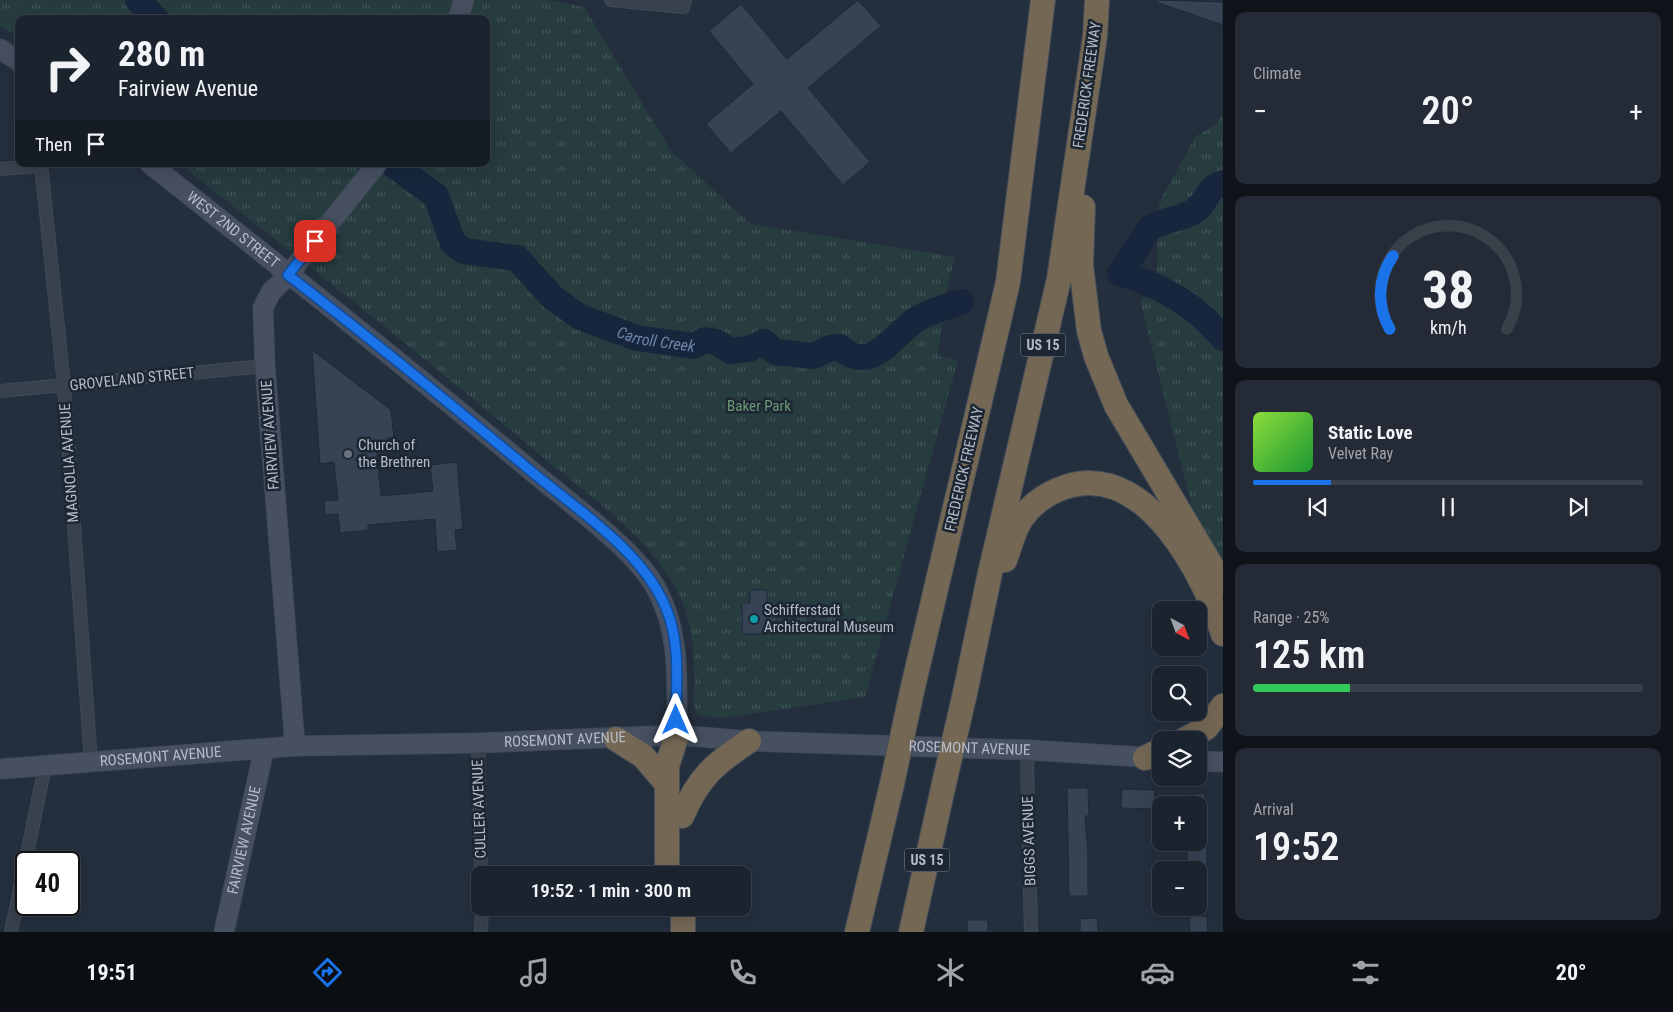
<!DOCTYPE html>
<html lang="en">
<head>
<meta charset="utf-8">
<style>
  body { margin:0; font-family:"Roboto Condensed",sans-serif; background:#242b36; color:#f1f3f6; height:100vh; display:flex; flex-direction:column; font-size:19px; white-space:nowrap }
  * { box-sizing:border-box; margin:0 }
  p { font-size:16px; color:#a0a4aa }
  .icon { flex:none; width:28px; height:28px; fill:none; stroke:currentColor; stroke-width:2; stroke-linecap:round; stroke-linejoin:round }
  .map { position:relative; flex:1; overflow:hidden }
  .details { display:flex; flex-direction:column; gap:12px; padding:12px; background:#0f1319; width:450px }
  .details>* { flex:none }
  .hud { position:absolute; left:15px; top:15px; width:475px; height:152px; border-radius:10px; box-shadow:0 5px 20px #0002,0 0 0 1px #39404a; background:#1b232e; color:#f1f3f6; overflow:hidden }
  .needle { width:32px; rotate:139deg }
  .controls { position:absolute; left:1152px; top:601px; display:grid; gap:10px }
  .controls a { display:grid; place-items:center; width:55px; height:55px; border-radius:10px; background:#1b232e; box-shadow:0 5px 20px #0002,0 0 0 1px #39404a; font-size:25px }
  .speed { position:absolute; left:15px; top:851px; display:flex; gap:10px; font-size:25px; font-weight:700; text-align:center }
  .speed>* { display:grid; place-content:center; width:65px; height:65px; border-radius:50%; background:#1b232e; box-shadow:0 5px 20px #0002,0 0 0 1px #39404a; line-height:1 }
  .speed .limit { border:2px solid #111; border-radius:8px; background:#fff; color:#111 }
  .pin { position:absolute; display:grid; place-items:center; width:42px; height:42px; color:#fff; margin:-21px; border-radius:10px; box-shadow:0 2px 8px #0006 }
  .me { position:absolute; width:55px; margin:-28px; rotate:0deg; stroke-linejoin:round; filter:drop-shadow(0 0 4px #0008) }
  .turn { display:flex; align-items:center; gap:18px; height:105px; padding:0 20px; font-size:22px }
  .turn .icon { width:65px; height:65px; stroke-width:2.5 }
  .turn b { display:block; font-size:35px; line-height:42px }
  .then { display:flex; align-items:center; height:48px; padding:0 20px; background:#0003; gap:10px; font-size:19px }
  .big { font-size:38px; font-weight:600; line-height:1.1 }
  .details .widget { flex:1; display:flex; flex-direction:column; justify-content:center; gap:8px; min-width:0; padding:0 18px; border-radius:10px; background:#242b36 }
  .details .dial { align-items:center; gap:0 }
  .dial svg { height:130px; overflow:visible; fill:none; stroke:#39404a; stroke-width:7; stroke-linecap:round; text-anchor:middle }
  .dial text { fill:#f1f3f6; stroke:none }
  .song { display:flex; align-items:center; gap:15px }
  .cover { width:60px; height:60px; border-radius:8px; background:linear-gradient(135deg,hsl(90 70% 55%),hsl(130 70% 35%)) }
  .played { height:5px; border-radius:2px; background:linear-gradient(90deg,#1a73e8 20%,#39404a 20%) }
  .keys { display:flex; justify-content:space-around; direction:ltr }
  .heat { display:flex; justify-content:space-between; align-items:center; font-size:28px; direction:ltr }
  .charge { height:8px; border-radius:4px; background:linear-gradient(90deg,#34c759 25%,#39404a 0) }
  .trip { position:absolute; left:471px; top:866px; width:280px; height:50px; border-radius:10px; background:#1b232e; box-shadow:0 5px 20px #0002,0 0 0 1px #39404a; font-weight:600; line-height:50px; text-align:center }
  .tab-bar { display:flex; height:80px; justify-content:space-around; align-items:center; background:#0b0e12; color:#a0a4aa }
  .tab-bar .icon { width:35px; height:35px }
  .tab-bar .current { color:#1a73e8 }
  .tab-bar b { font-size:22px; color:#f1f3f6 }
  main { display:flex; flex:1; min-height:0 }
  .map>svg:first-child { display:block }
  .park { fill:url(#park-tufts) }
  .lines { fill:none; stroke-linecap:round; stroke-linejoin:round }
  .river { stroke:#17263c; stroke-width:26 }
  .building { fill:#364354; stroke:#1f2835 }
  .street-casing { stroke:#414a57; stroke-width:14 }
  .secondary-casing { stroke:#414a57; stroke-width:21 }
  .highway-casing { stroke:#434c59; stroke-width:26 }
  .street { stroke:#38414e; stroke-width:12 }
  .secondary { stroke:#465061; stroke-width:19 }
  .highway { stroke:#746855; stroke-width:24 }
  .highway-bridge-casing { stroke:#434c59; stroke-width:26; stroke-linecap:butt }
  .highway-bridge { stroke:#746855; stroke-width:24 }
  .route-casing { stroke:#114b97; stroke-width:12 }
  .route { stroke:#1a73e8; stroke-width:9 }
  .worship-dot { fill:#6b7280; stroke:#1d2633; stroke-width:2 }
  .culture-dot { fill:#0f9aa8; stroke:#1d2633; stroke-width:2 }
  .labels { text-anchor:middle; dominant-baseline:central; stroke-width:5; stroke-linejoin:round; paint-order:stroke }
  .shield { fill:#1d2633; stroke:#878f9c; stroke-width:1 }
  .shield-label { font-size:14px; font-weight:bold; fill:#b4bcc9 }
  .street-label { font-size:15px; fill:#b4bcc9; stroke:#1d2633 }
  .park-label { font-size:15px; fill:#6b9a76; stroke:#1d2633 }
  .poi-label { font-size:15px; fill:#b4bcc9; stroke:#1d2633; text-anchor:start }
  .water-label { font-size:16px; font-style:italic; fill:#6d86a8; stroke:#1d2633 }
</style>
</head>
<body>
<main>
<div class="map">
<svg width="1223" height="932" viewBox="0 0 1223 932">
  <defs>
    <pattern id="park-tufts" width="24" height="20" patternUnits="userSpaceOnUse" patternTransform="scale(1.25)"><rect width="24" height="20" fill="#263c3f"/><path d="M3 7l-1-3M5 7V3M7 7l1-3M15 17l-1-3M17 17v-4M19 17l1-3" fill="none" stroke="#435659"/></pattern>
  </defs>
  <rect width="100%" height="100%" fill="#242f3e"/>
  <path class="park" d="M0,0H548L584,7L671,151L751,224L955,257L947,287L938,356L958,360L865,697L722,718L697,715L694,707C694,668 697,629 678,593C646,532 583,492 532,448C417,351 298,258 180,164H486V19H19V37L0,26Z
    M1223,115V559L1196,523L1140,300L1156,288L1159,203L1196,136L1215,125Z"/>
  <g class="lines">
    <g class="river">
      <path d="M138,0L156,19"/>
      <path id="s1" d="M392,164L436,196L453,243L464,251L517,258L552,297L580,317L637,338L694,346L705,340L716,342L731,351L749,349L764,342L775,352L814,356L830,348L839,347C872,376 891,336 917,319C931,311 946,307 961,302"/>
      <path d="M1223,183C1205,189 1209,199 1197,209C1184,220 1165,218 1151,228C1146,231 1126,266 1120,273C1161,286 1195,304 1223,338"/>
    </g>
  </g>
  <path class="building" d="M858,0L881,26L808,88L870,162L843,185L781,111L731,153L706,124L753,84L709,31L741,4L787,59Z
    M1156,0L1223,2V25L1156,2Z
    M312,350L391,410L394,438H388V444L376,445L381,496L433,491L430,465L457,462L463,529L455,530L457,550L437,552L435,519L368,525V530L340,533L338,514L325,515L324,501L338,500L334,462L320,464Z
    M750,590H767V634H742V603H750Z
    M1067,788H1088L1089,816H1085L1088,855V896H1069Z
    M1122,789L1155,790L1154,809L1121,808Z
    M1204,793L1206,805H1172L1171,797Z
    M1187,842H1207V865H1187Z
    M1207,916L1208,932H1190L1189,917Z
    M1097,918L1098,932H1080V919Z
    M967,920H988V932H967Z"/>
  <g class="lines">
    <defs>
      <path id="street" d="M611,0L683,7L685,0
        M41,164L64,386L91,762
        M0,169L41,166
        M0,391L265,366
        M478,743L481,875
        M1029,750L1027,766L1031,932
        M11,932L45,766
        M481,932L482,908"/>
      <g id="secondary">
        <path d="M458,19L464,0"/>
        <path d="M0,49L19,61"/>
        <path id="s2" d="M150,164C277,264 404,365 528,468C564,499 634,548 656,588C682,636 676,682 677,735"/>
        <path d="M295,746L265,366L263,308L271,292L288,275L377,164"/>
        <path d="M1199,761L1223,762"/>
        <path id="s3" d="M0,769L295,746L478,743L677,735L749,741L1029,750L1158,758"/>
        <path id="s4" d="M224,932L264,749"/>
      </g>
      <path id="highway" d="M1083,207L1081,265L1089,331L1096,356L1116,405L1223,585
        M1005,560C1010,547 1014,529 1022,518C1034,501 1053,490 1072,485C1149,467 1204,575 1223,634
        M912,691L1008,282L1043,0
        M965,693L990,573L1059,279L1095,36L1097,0
        M616,739L643,756L667,784
        M1184,740L1206,728L1223,706
        M1145,758L1161,750
        M682,816C699,777 714,764 749,741
        M667,875V766L677,735
        M683,908V932
        M857,932L892,784
        M911,932L943,788"/>
    </defs>
    <use href="#street" class="street-casing"/>
    <use href="#secondary" class="secondary-casing"/>
    <use href="#highway" class="highway-casing"/>
    <use href="#street" class="street"/>
    <use href="#secondary" class="secondary"/>
    <use href="#highway" class="highway"/>
    <defs>
      <path id="highway-bridge" d="M892,784L912,691
        M943,788L965,693"/>
    </defs>
    <use href="#highway-bridge" class="highway-bridge-casing"/>
    <use href="#highway-bridge" class="highway-bridge"/>
  </g>
  <g class="lines">
    <defs>
      <path id="route" d="M315,241L288,275C371,339 452,405 532,472C578,510 643,552 666,608C681,644 676,683 676,720"/>
    </defs>
    <use href="#route" class="route-casing"/>
    <use href="#route" class="route"/>
  </g>
  <circle class="worship-dot" cx="348" cy="454" r="5"/>
  <circle class="culture-dot" cx="754" cy="619" r="5"/>
  <g class="labels">
    <g class="shield">
      <rect x="1020.5" y="333.5" width="45" height="23" rx="4"/>
      <rect x="904.5" y="848.5" width="45" height="23" rx="4"/>
    </g>
    <g class="shield-label">
      <text x="1043" y="345">US 15</text>
      <text x="927" y="860">US 15</text>
    </g>
    <g class="street-label">
      <text transform="translate(1087 85) rotate(-82)">FREDERICK FREEWAY</text>
      <text stroke="none"><textPath href="#s2" startOffset="106">WEST 2ND STREET</textPath></text>
      <text transform="translate(132 379) rotate(-6)">GROVELAND STREET</text>
      <text transform="translate(270 435) rotate(-94)">FAIRVIEW AVENUE</text>
      <text transform="translate(69 463) rotate(-94)">MAGNOLIA AVENUE</text>
      <text transform="translate(964 469) rotate(-77)">FREDERICK FREEWAY</text>
      <text stroke="none"><textPath href="#s3" startOffset="566">ROSEMONT AVENUE</textPath></text>
      <text stroke="none"><textPath href="#s3" startOffset="971">ROSEMONT AVENUE</textPath></text>
      <text stroke="none"><textPath href="#s3" startOffset="161">ROSEMONT AVENUE</textPath></text>
      <text transform="translate(479 809) rotate(-92)">CULLER AVENUE</text>
      <text stroke="none"><textPath href="#s4" startOffset="94">FAIRVIEW AVENUE</textPath></text>
      <text transform="translate(1029 841) rotate(-92)">BIGGS AVENUE</text>
    </g>
    <g class="park-label">
      <text x="759" y="406">Baker Park</text>
    </g>
    <g class="poi-label">
      <text x="358" y="445">Church of<tspan x="358" dy="17">the Brethren</tspan></text>
      <text x="764" y="610">Schifferstadt<tspan x="764" dy="17">Architectural Museum</tspan></text>
    </g>
    <g class="water-label">
      <text stroke="none"><textPath href="#s1" startOffset="338">Carroll Creek</textPath></text>
    </g>
  </g>
</svg>
<div class="controls">
<a><svg class="needle" viewBox="-14 -14 28 28"><path d="M0-13l5 13h-10z" fill="#e53935"/><path d="M0 13l5-13h-10z" fill="#a0a4aa"/></svg></a>
<a><svg class="icon" aria-label="search" viewBox="0 0 24 24"><circle cx="10" cy="10" r="6"/><path d="M15 15l6 6"/></svg></a>
<a><svg class="icon" aria-label="layers" viewBox="0 0 24 24"><path d="M12 4l9 5-9 5-9-5zM3 14l9 5 9-5"/></svg></a>
<a>+</a>
<a>−</a>
</div>
<div class="speed"><div class="limit">40</div></div>
<div class="pin" style="left:315px;top:241px;background:#d93025"><svg class="icon" aria-label="arrive" viewBox="0 0 24 24"><path d="M6 21V4h12l-3 4 3 4H6"/></svg></div>
<svg class="me" style="left:676px;top:720px" viewBox="-20 -20 40 40"><path d="M0-17L14 15 0 8-14 15z" fill="#1a73e8" stroke="#fff" stroke-width="4"/></svg>
<div class="trip">19:52 · 1 min · 300 m</div>
<div class="hud">
<div class="turn"><svg class="icon" aria-label="right" viewBox="0 0 24 24"><path d="M7 20v-9h11M14 6l5 5-5 5"/></svg><div><b>280 m</b>Fairview Avenue</div></div>
<div class="then">Then<svg class="icon" aria-label="arrive" viewBox="0 0 24 24"><path d="M6 21V4h12l-3 4 3 4H6"/></svg></div>
</div>
</div>
<section class="details">
<div class="widget"><p>Climate</p>
<div class="heat"><a>−</a><b class="big">20°</b><a>+</a></div>
</div>
<div class="widget dial"><svg viewBox="0 0 100 80">
<path d="M14 69A42 42 0 1 1 86 69"/>
<path d="M14 69A42 42 0 0 1 16 24" stroke="#1a73e8"/>
<text x="50" y="56" font-size="32" font-weight="700">38</text>
<text x="50" y="72" font-size="11">km/h</text>
</svg></div>
<div class="widget">
<div class="song"><i class="cover"></i><div><b>Static Love</b><p>Velvet Ray</p></div></div>
<div class="played"></div>
<div class="keys"><svg class="icon" aria-label="previous" viewBox="0 0 24 24"><path d="M18 5L8 12l10 7zM5 5v14"/></svg><svg class="icon" aria-label="pause" viewBox="0 0 24 24"><path d="M8 5v14M16 5v14"/></svg><svg class="icon" aria-label="next" viewBox="0 0 24 24"><path d="M6 5l10 7-10 7zM19 5v14"/></svg></div>
</div>
<div class="widget"><p>Range · 25%</p><b class="big">125 km</b><div class="charge"></div></div>
<div class="widget"><p>Arrival</p><b class="big">19:52</b></div>
</section>
</main>
<nav class="tab-bar">
<b>19:51</b>
<svg class="icon current" aria-label="directions" viewBox="0 0 24 24"><path d="M12 3l9 9-9 9-9-9zM9 14v-3h6M13 9l2 2-2 2"/></svg>
<svg class="icon" aria-label="music" viewBox="0 0 24 24"><path d="M9 18V5l10-2v13"/><circle cx="6" cy="18" r="3"/><circle cx="16" cy="16" r="3"/></svg>
<svg class="icon" aria-label="phone" viewBox="0 0 24 24"><path d="M5 4h4l2 5-3 2q2 4 5 5l2-3 5 2v4C11 20 4 13 5 4z"/></svg>
<svg class="icon" aria-label="climate" viewBox="0 0 24 24"><path d="M12 3v18M4 7l16 10M4 17L20 7"/></svg>
<svg class="icon" aria-label="car" viewBox="0 0 24 24"><path d="M5 17H2v-5l4-1 3-4h7l3 4 3 1v5h-3M9 17h6M6 11h13"/><circle cx="7" cy="17" r="2"/><circle cx="17" cy="17" r="2"/></svg>
<svg class="icon" aria-label="filters" viewBox="0 0 24 24"><path d="M4 7h16M4 17h16"/><circle cx="9" cy="7" r="2"/><circle cx="15" cy="17" r="2"/></svg>
<b>20°</b>
</nav>
</body>
</html>
